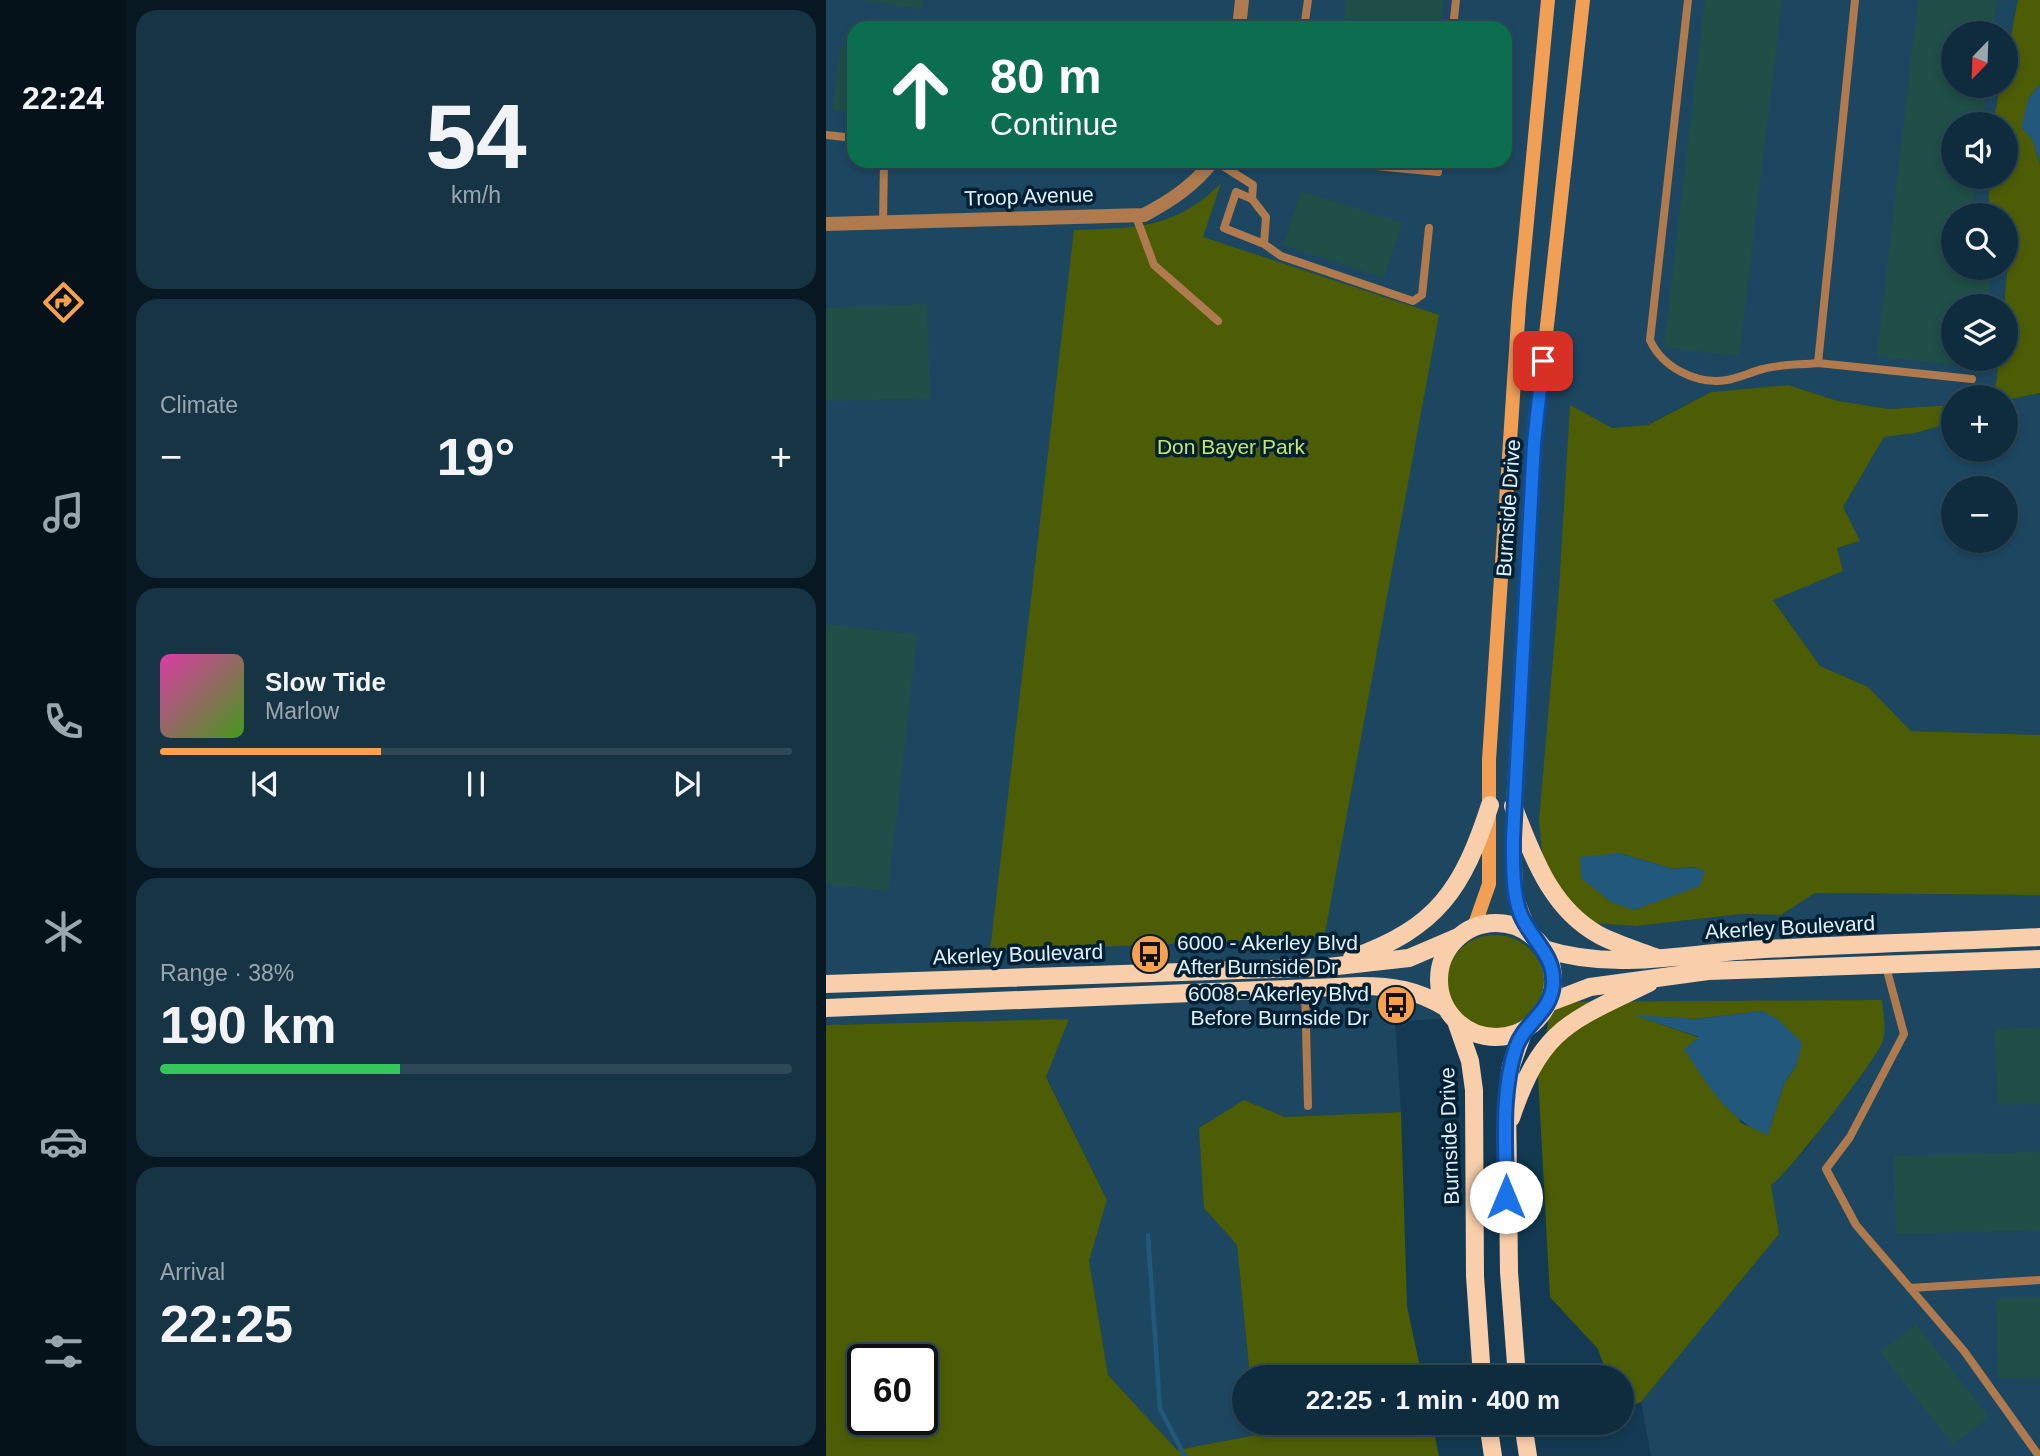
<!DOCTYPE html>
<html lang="en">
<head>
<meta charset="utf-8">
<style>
  body { margin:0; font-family:Arial,sans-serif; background:#173445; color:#f1f3f6; height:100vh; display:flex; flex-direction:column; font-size:26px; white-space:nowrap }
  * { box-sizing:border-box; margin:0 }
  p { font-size:23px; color:#9ba7b0 }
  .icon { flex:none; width:38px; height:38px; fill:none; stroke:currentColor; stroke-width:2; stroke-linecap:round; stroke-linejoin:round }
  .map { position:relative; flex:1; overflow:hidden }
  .sheet { display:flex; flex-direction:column; gap:10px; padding:10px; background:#081822; width:700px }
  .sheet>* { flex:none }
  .banner { position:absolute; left:21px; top:21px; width:665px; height:147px; border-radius:21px; box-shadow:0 4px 10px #0003,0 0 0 2px #2e4858; background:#0b6e4f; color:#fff; overflow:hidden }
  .needle { width:46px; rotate:203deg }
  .controls { position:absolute; left:1115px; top:21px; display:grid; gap:14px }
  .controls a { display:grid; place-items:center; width:77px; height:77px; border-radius:50%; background:#0e2c3e; box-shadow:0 4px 10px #0003,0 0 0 2px #2e4858; font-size:35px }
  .speed { position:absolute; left:21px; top:1344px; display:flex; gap:14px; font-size:35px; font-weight:700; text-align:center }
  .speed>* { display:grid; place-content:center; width:91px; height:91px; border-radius:50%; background:#0e2c3e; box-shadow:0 4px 10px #0003,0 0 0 2px #2e4858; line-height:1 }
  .speed .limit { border:4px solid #111; border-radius:10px; background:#fff; color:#111 }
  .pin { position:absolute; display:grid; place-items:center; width:60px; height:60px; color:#fff; margin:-30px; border-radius:14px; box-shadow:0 4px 10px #0006 }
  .me { position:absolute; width:77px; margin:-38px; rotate:0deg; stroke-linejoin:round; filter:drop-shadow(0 0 5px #0008) }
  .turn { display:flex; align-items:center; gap:24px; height:147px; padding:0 28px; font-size:32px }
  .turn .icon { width:91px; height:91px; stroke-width:2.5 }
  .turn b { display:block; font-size:49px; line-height:60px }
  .big { font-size:52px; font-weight:800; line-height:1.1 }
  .sheet .card { flex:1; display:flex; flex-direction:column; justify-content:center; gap:10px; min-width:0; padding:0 24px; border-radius:21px; background:#173445 }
  .sheet .dial { align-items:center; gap:0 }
  .dial b { font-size:91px; line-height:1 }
  .song { display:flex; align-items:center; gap:21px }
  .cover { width:84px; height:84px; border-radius:10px; background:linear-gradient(135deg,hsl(320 70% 55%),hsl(100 70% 35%)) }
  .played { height:7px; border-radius:4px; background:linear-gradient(90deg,#f9a04d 35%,#2e4858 35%) }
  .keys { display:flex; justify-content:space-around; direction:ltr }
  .heat { display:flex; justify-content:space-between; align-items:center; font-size:38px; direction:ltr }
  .charge { height:10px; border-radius:5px; background:linear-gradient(90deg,#34c759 38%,#2e4858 0) }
  .trip { position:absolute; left:406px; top:1365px; width:402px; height:70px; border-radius:35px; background:#0e2c3e; box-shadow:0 4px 10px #0003,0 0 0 2px #2e4858; font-weight:800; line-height:70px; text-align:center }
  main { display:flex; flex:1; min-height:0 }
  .tabs { display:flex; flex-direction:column; width:126px; justify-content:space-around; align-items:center; background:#061219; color:#9ba7b0 }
  .tabs .icon { width:49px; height:49px }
  .tabs .on { color:#f9a04d }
  .tabs b { font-size:32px; color:#f1f3f6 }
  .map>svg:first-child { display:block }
  .built { fill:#1d4761; fill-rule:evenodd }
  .green { fill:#4d5d06; fill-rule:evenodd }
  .water { fill:#21587c }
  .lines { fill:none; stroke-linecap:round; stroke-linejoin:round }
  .stream { stroke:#21587c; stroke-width:4.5 }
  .building { fill:#1f4f47 }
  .service { stroke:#ae7a4e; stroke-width:8 }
  .minor { stroke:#ae7a4e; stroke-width:14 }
  .secondary { stroke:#f19f55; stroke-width:14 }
  .primary { stroke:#f9ceab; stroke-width:18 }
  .route-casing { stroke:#114b97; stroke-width:18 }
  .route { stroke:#1a73e8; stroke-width:12 }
  .labels { text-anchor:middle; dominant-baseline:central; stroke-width:7; stroke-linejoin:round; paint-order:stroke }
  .street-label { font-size:21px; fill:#e2f0fb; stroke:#022033 }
  .park-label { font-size:21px; fill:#c8e75e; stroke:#022033 }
  .poi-label { font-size:21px; fill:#e2f0fb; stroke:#022033; text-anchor:start }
</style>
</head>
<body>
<main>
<nav class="tabs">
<b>22:24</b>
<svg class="icon on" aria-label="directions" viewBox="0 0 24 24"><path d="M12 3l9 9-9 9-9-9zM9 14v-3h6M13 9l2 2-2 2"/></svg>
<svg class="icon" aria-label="music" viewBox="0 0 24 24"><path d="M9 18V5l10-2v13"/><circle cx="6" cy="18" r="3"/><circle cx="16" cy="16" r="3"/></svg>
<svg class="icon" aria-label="phone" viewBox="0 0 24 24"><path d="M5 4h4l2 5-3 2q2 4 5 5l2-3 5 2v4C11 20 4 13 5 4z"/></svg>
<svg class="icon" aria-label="climate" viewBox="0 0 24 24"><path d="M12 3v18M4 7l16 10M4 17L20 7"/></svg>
<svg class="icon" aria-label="car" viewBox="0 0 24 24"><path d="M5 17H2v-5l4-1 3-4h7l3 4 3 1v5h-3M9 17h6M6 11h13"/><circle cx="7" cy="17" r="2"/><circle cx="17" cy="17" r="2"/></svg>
<svg class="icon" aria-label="filters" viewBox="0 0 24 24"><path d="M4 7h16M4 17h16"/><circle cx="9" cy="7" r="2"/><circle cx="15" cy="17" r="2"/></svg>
</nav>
<section class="sheet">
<div class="card dial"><b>54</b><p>km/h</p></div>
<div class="card"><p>Climate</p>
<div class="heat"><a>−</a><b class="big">19°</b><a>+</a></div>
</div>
<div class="card">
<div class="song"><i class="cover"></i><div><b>Slow Tide</b><p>Marlow</p></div></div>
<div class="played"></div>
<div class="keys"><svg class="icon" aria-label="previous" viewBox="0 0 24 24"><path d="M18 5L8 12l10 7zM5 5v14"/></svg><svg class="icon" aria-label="pause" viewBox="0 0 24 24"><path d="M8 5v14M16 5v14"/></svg><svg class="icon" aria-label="next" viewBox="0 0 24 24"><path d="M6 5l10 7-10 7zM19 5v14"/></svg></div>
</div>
<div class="card"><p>Range · 38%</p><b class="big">190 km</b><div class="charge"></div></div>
<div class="card"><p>Arrival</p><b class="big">22:25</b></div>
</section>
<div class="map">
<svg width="1214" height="1456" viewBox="0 0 1214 1456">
  <rect width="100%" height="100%" fill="#133a52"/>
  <path class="built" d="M0,0H1192L1180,60V33H1127V86H1174L1167,124H1127V177H1163V215H1127V268H1180V248L1183,252L1178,306H1127V359H1173L1170,383L1161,397H1127V405L1062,409L1012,401L962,385L885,392L821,425L786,428L744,406L720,891L810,926L916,914L955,915L989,893L1214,895V1456H825L815,1402L953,1234L945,1185L980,1149L1056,1043L726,1002L664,1015L569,1022L575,1112L459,1117L418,1100L378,1208L411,1245L424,1377H418V1423H429L430,1435L351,1450L282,1375L263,1261L281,1200L220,1076L243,1019L0,1025ZM28,28H679V161H28ZM393,185L377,237L310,227L351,216L368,207Z
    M1214,393V735L1085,731L1042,687L994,666L947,599L1017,571L1011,548L1034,541L1017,507L1058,437L1090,433L1127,422V450H1180V400ZM1127,488H1180V541H1127Z"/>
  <path class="green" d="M1192,0H1214V84L1202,99L1207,141L1214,165V393L1180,400V397H1161L1170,383L1173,359H1180L1178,306L1183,252L1180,248V215H1163V177H1180V124H1167L1174,86H1180V60Z
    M395,183L377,237L613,315L498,938L164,951L248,230C308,228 350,229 395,183Z
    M962,385L1012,401L1062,409L1127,405V422L1090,433L1058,437L1017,507L1034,541L1011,548L1017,571L947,600L994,666L1042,687L1085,731L1214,735V895L989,893L955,915L916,914L810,926L749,922L720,891L713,821L733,590L744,405L786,428L822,425L885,392ZM793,853L847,869L868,867L878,871L834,899L808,910Z
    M619 985a50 50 0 1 1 100 0a50 50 0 1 1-100 0Z
    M1056,1000C1057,1013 1061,1030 1056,1043C1048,1062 960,1177 945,1185L953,1234L815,1402L796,1409V1377H782L772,1349L724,1297L712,1076L726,1002ZM937,1011L971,1064L958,1084L942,1134L915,1123L874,1038L812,1016L869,1019Z
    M243,1019L220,1077L281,1200L263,1261L282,1375L351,1450L430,1435L429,1423H606L613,1456H0V1025ZM37,1360H96V1419H37Z
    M418,1100L459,1117L575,1112L581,1306L596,1377H424L411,1245L378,1208L373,1128Z"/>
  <path class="water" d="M1214,84V165L1207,141L1195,127L1202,99Z
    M793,853L847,869L868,867L879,871L874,886L808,910L785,902L755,878L754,857Z
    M937,1011L953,1020L976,1043L971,1064L958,1084L942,1135C901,1120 881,1084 858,1049L873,1037L808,1015L869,1019Z"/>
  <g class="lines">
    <path class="stream" d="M322,1235L334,1409L359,1456"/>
  </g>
  <path class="building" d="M35,0H96L95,9Z
    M520,0H618L615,28H517Z
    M879,0H956L913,356L838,347Z
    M1092,0H1171L1167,33H1127V86H1161L1157,124H1127V177H1150L1146,215H1127V268H1166L1161,306H1127V359H1155L1154,368L1051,356Z
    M14,46L28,47V112L7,110Z
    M475,191L576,223L558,278L457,245Z
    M101,304L104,398L0,401V308Z
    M0,624L91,635L62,891L0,884Z
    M1214,1027V1104L1172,1105L1168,1029Z
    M1214,1152V1230L1070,1234L1068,1156Z
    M1214,1298V1378H1172L1170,1299Z
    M1090,1324L1163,1417L1127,1445L1054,1352Z"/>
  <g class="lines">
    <path class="service" d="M862,0L824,340C836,367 870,385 901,380C913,378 925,372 937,369C954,364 974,365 992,363
      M1029,0L992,363L1146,379
      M478,28L482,0
      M627,28L630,0
      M0,135L28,138
      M389,161L427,185L426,199L440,217L438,244L455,256L587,301L596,295L603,228
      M498,161L612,172L613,161
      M426,199L410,192L398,228L438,244
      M309,214L328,265L392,321
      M57,222L58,161
      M1059,963L1078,1034L1024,1137L1000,1169L1030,1225L1138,1351L1213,1456
      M479,988L482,1106
      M1084,1288L1214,1280"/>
    <path class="minor" d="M413,28L416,0
      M0,224L318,215C346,200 367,186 387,161"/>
    <path class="secondary" d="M648,927L663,884V760L693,305L722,0
      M705,935L690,895L687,806L708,443L757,0"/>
    <path class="primary" d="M687,806C707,855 723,907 773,935C790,944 810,950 829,957
      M613 980a57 57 0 1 1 114 0a57 57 0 1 1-114 0Z
      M718,949C787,971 855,954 925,950C1021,944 1118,942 1214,937
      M526,958C611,928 637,889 664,805
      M0,984L502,967L583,958L632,937
      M722,1003L764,987L882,971L1214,959
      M0,1008L534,986C567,986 591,990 619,1007
      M630,1021L644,1061L648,1090L649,1276L656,1377
      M685,1118C716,1027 743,1022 823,983
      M691,1377L683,1272L681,1094L685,1066L698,1030
      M662,1423L667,1456
      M697,1423L702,1456"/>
  </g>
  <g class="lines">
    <defs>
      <path id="route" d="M680,1197C680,1148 674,1095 690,1047C698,1023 725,1013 727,984C729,954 704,939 694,913C686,890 687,862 687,838L708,443L717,361"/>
    </defs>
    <use href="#route" class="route-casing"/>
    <use href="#route" class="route"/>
  </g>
  <defs>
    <symbol id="bus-disc" viewBox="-11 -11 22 22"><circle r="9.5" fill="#f9a04d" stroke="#022033"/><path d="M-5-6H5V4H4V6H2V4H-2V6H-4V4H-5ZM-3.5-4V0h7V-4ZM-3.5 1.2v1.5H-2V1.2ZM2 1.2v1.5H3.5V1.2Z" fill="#111"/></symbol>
  </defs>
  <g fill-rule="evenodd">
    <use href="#bus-disc" x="302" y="932" width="44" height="44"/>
    <use href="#bus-disc" x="548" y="983" width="44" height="44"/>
  </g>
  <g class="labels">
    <g class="street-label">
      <text transform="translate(203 196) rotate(-2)">Troop Avenue</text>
      <text transform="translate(682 508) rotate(-86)">Burnside Drive</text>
      <text transform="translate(964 927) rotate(-3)">Akerley Boulevard</text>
      <text transform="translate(192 954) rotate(-2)">Akerley Boulevard</text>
      <text transform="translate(623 1136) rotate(-92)">Burnside Drive</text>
    </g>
    <g class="park-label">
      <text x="405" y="446">Don Bayer Park</text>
    </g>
    <g class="poi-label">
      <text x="351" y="942">6000 - Akerley Blvd<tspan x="351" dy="24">After Burnside Dr</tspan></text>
      <text x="543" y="993" text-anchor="end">6008 - Akerley Blvd<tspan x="543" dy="24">Before Burnside Dr</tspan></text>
    </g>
  </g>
</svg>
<div class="controls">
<a><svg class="needle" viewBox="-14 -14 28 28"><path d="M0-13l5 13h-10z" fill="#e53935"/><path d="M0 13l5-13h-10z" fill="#9ba7b0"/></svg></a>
<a><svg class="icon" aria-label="sound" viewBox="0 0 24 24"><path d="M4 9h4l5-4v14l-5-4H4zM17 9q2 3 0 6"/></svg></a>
<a><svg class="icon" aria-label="search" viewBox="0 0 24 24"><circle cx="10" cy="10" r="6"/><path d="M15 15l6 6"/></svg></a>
<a><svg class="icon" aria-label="layers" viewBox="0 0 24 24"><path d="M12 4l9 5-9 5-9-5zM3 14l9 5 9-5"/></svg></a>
<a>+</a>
<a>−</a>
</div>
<div class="speed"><div class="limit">60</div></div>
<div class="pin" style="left:717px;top:361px;background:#d93025"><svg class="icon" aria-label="arrive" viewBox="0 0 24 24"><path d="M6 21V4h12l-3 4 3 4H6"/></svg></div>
<svg class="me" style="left:680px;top:1197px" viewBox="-20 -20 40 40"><circle r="19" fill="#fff"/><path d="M0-13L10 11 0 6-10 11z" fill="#1a73e8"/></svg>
<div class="trip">22:25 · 1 min · 400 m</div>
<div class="banner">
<div class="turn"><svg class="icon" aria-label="ahead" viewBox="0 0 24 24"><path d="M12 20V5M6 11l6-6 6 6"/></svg><div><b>80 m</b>Continue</div></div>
</div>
</div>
</main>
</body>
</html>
